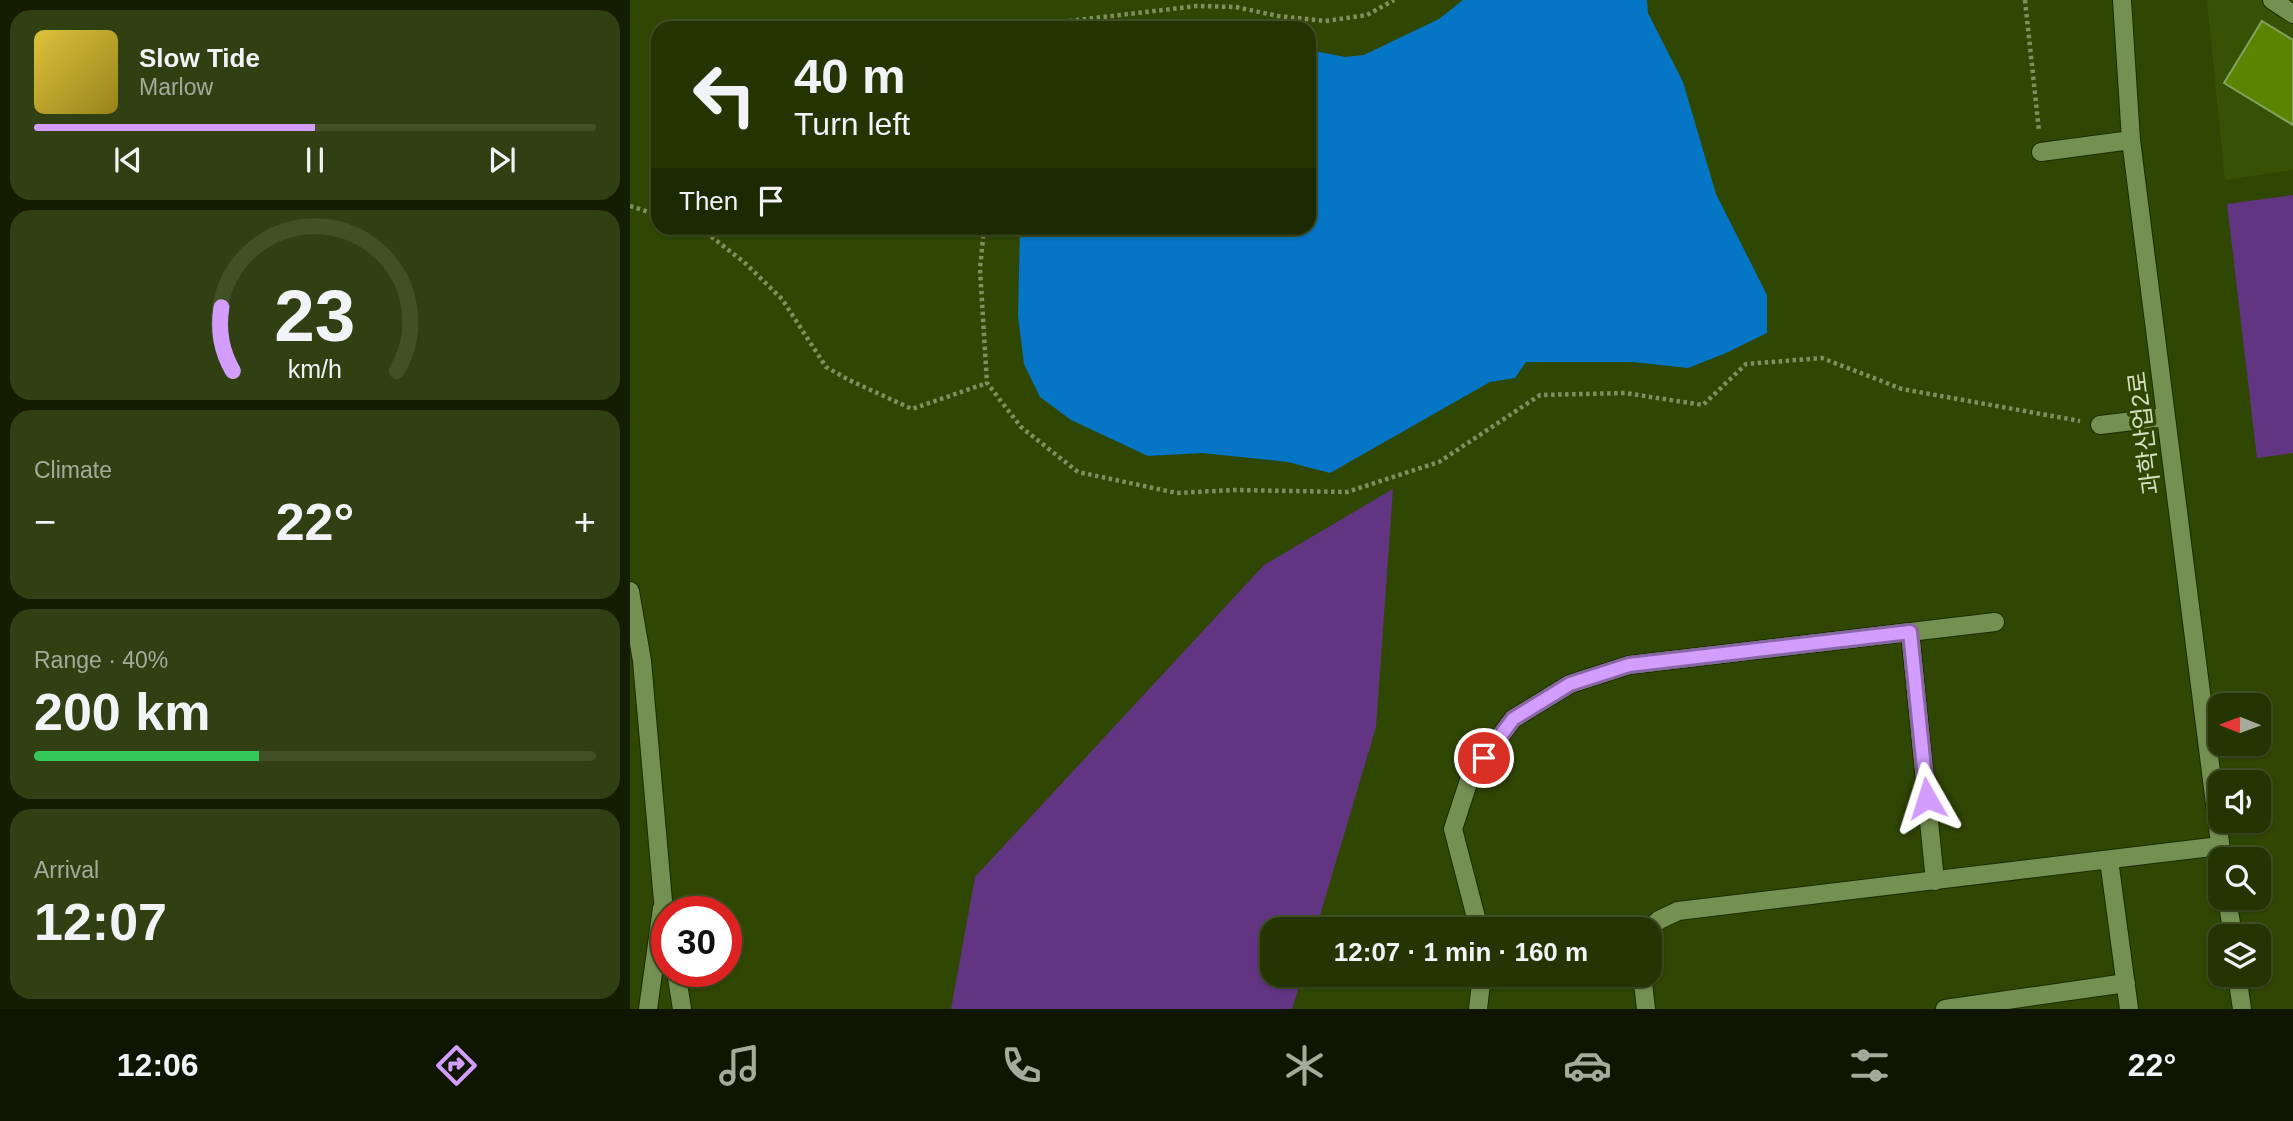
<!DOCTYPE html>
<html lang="en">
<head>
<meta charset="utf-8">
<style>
  body { margin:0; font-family:Helvetica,"Noto Sans KR",sans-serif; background:#304012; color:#f1f3f6; height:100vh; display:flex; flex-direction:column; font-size:26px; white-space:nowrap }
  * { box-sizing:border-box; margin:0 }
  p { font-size:23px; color:#a3ab9a }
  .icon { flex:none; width:38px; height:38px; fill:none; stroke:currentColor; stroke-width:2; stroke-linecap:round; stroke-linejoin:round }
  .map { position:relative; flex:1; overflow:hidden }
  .sheet { display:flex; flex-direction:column; gap:10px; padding:10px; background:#141d02; width:630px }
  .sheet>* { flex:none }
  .guide { position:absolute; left:21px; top:21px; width:665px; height:214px; border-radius:21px; box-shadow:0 2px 5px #0004,0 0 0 2px #415025; background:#243503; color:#f1f3f6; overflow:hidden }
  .needle { width:46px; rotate:271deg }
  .controls { position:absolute; left:1578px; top:693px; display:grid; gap:14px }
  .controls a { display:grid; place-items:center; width:63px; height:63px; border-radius:14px; background:#243503; box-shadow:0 2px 5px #0004,0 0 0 2px #415025; font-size:35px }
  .speed { position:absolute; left:21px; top:896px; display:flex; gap:14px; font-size:35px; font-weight:700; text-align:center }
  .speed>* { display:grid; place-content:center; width:91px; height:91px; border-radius:50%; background:#243503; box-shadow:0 2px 5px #0004,0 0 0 2px #415025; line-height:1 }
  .speed .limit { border:10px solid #d22; background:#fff; color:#111 }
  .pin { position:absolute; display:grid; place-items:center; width:60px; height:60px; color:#fff; margin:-30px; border:4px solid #fff; border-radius:50%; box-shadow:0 2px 7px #0007 }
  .me { position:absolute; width:77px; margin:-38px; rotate:354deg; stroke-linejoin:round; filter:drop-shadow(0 0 5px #0008) }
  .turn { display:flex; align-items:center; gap:24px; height:147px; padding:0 28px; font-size:32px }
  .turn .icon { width:91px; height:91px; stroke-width:2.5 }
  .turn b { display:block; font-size:49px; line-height:60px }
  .then { display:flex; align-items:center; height:66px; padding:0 28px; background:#0003; gap:14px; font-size:26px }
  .big { font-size:52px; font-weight:800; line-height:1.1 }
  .sheet .tile { flex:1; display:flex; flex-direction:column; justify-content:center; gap:10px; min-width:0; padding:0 24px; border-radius:21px; background:#304012 }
  .sheet .dial { align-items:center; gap:0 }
  .dial svg { height:182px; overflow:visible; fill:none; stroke:#415025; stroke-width:7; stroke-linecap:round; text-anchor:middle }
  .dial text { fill:#f1f3f6; stroke:none }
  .song { display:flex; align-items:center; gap:21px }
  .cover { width:84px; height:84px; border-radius:10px; background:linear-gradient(135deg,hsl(50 70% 55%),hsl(50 70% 35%)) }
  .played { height:7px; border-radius:4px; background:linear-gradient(90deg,#d29dfd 50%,#415025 50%) }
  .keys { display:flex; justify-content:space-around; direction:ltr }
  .heat { display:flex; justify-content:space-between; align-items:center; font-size:38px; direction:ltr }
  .charge { height:10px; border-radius:5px; background:linear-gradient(90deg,#34c759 40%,#415025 0) }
  .trip { position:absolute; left:630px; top:917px; width:402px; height:70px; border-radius:21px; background:#243503; box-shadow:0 2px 5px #0004,0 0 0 2px #415025; font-weight:800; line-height:70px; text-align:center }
  .tabs { display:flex; height:112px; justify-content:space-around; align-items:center; background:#0e1501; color:#a3ab9a }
  .tabs .icon { width:49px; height:49px }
  .tabs .selected { color:#d29dfd }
  .tabs b { font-size:32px; color:#f1f3f6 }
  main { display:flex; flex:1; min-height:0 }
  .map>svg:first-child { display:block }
  .built { fill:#375204 }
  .green { fill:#613581 }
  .water { fill:#0476c5 }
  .building { fill:#5b8500; stroke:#83a061; stroke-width:2 }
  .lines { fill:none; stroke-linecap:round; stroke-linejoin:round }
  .minor-casing { stroke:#1a2c00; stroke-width:20 }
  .path { stroke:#7d905d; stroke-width:4.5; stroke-dasharray:3.5 3.5; stroke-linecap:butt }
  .minor { stroke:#759152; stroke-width:18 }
  .route-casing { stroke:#8866a4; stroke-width:18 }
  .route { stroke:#d29dfd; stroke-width:12 }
  .labels { text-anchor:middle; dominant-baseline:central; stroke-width:7; stroke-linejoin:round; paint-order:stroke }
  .street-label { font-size:24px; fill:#d2e1c1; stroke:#304704 }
</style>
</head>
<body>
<main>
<section class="sheet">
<div class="tile">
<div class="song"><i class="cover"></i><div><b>Slow Tide</b><p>Marlow</p></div></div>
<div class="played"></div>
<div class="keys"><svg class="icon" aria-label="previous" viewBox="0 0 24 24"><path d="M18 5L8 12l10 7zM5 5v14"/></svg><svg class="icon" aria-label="pause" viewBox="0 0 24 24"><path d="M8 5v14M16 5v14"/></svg><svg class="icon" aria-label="next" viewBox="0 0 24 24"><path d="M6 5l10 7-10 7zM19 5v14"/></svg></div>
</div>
<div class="tile dial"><svg viewBox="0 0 100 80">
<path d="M14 69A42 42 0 1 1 86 69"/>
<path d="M14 69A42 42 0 0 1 9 41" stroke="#d29dfd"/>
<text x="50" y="56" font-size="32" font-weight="700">23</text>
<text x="50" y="72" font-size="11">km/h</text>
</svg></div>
<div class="tile"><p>Climate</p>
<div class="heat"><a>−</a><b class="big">22°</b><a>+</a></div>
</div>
<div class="tile"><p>Range · 40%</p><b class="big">200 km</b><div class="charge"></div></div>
<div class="tile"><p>Arrival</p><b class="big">12:07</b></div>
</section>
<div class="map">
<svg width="1663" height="1009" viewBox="0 0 1663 1009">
  <rect width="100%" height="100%" fill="#304704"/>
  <path class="built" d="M1577,0H1663V170L1595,180Z"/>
  <path class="green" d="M1663,195V453L1627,458L1597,204Z
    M763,489L746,727L686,929H642V975H673L662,1009H321L345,877L634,565Z"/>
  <path class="water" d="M833,0H1017L1018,13L1053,82L1086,194L1137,295V333L1096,353L1058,368L1003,362H896L885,378L860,382L700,473L658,462L572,453L518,456L441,420L410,397L394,364L388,316L390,228H679V50L715,57L734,55L809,19Z"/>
  <path class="building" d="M1632,21L1663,40V125L1594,83Z"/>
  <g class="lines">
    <defs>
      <path id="minor" d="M1492,0L1501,140L1592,859
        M1642,0L1663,14
        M1411,152L1501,140
        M1470,425L1536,417
        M0,591L12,661L33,901L37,922
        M1280,632L1305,881
        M1479,860L1499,1009
        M1597,898L1603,936
        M849,929L823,829L840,777L883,719L940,684L999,665L1365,622
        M1019,929L1029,920L1048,911L1590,846
        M46,971L52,1009
        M1012,975L1016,1009
        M1607,975L1612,1009
        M18,1009L32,908
        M848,1009L852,975
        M1315,1009L1496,983"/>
    </defs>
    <use href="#minor" class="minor-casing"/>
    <path class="path" d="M1395,0L1409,131
      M419,28L439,21L567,6L606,7L648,16L695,21L737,15L764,0
      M0,206L28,215
      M70,228L114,262L152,299L196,367L219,380L282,409L357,383
      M354,228L350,269L357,383L391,427L448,472L547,493L604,490L717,492L809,462L910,395L995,393L1073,405L1116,364L1192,358L1272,389L1450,421"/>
    <use href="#minor" class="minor"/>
  </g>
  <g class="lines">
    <defs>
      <path id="route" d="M854,758L883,719L940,684L999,665L1280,632L1297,798"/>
    </defs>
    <use href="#route" class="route-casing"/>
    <use href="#route" class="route"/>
  </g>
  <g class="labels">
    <g class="street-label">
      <text transform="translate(1514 433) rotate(-97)">과학산업2로</text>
    </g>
  </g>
</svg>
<div class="controls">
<a><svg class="needle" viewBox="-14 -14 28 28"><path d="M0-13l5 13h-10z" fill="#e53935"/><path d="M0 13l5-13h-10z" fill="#a3ab9a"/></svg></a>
<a><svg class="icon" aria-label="sound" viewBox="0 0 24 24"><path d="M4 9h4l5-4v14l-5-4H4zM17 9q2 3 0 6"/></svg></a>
<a><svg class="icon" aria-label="search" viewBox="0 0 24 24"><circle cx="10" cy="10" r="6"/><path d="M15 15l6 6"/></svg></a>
<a><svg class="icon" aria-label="layers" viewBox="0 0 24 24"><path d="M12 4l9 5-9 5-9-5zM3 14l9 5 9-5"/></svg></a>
</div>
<div class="speed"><div class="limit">30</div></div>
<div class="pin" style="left:854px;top:758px;background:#d93025"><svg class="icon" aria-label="arrive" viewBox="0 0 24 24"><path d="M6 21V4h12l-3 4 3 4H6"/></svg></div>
<svg class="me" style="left:1297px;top:798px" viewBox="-20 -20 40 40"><path d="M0-17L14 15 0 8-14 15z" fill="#d29dfd" stroke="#fff" stroke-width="4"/></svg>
<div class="trip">12:07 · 1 min · 160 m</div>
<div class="guide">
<div class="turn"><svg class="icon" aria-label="left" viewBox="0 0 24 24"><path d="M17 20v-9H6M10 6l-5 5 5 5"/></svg><div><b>40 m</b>Turn left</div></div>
<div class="then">Then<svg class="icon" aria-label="arrive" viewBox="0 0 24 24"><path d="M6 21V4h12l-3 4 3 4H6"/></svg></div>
</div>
</div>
</main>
<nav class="tabs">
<b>12:06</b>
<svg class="icon selected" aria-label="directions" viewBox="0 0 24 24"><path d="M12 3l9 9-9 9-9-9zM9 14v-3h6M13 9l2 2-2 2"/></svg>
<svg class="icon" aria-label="music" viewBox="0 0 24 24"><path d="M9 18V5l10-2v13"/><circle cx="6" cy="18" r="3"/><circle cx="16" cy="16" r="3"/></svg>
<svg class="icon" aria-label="phone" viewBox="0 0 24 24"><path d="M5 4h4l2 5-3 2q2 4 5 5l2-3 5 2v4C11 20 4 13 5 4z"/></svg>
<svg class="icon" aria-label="climate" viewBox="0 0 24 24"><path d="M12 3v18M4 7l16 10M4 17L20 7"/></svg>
<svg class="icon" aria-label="car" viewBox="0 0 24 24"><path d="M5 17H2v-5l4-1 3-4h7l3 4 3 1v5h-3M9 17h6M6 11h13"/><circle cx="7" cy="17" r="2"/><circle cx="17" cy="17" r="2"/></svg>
<svg class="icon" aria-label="filters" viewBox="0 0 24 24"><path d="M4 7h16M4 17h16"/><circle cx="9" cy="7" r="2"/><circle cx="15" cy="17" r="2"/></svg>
<b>22°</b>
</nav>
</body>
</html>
